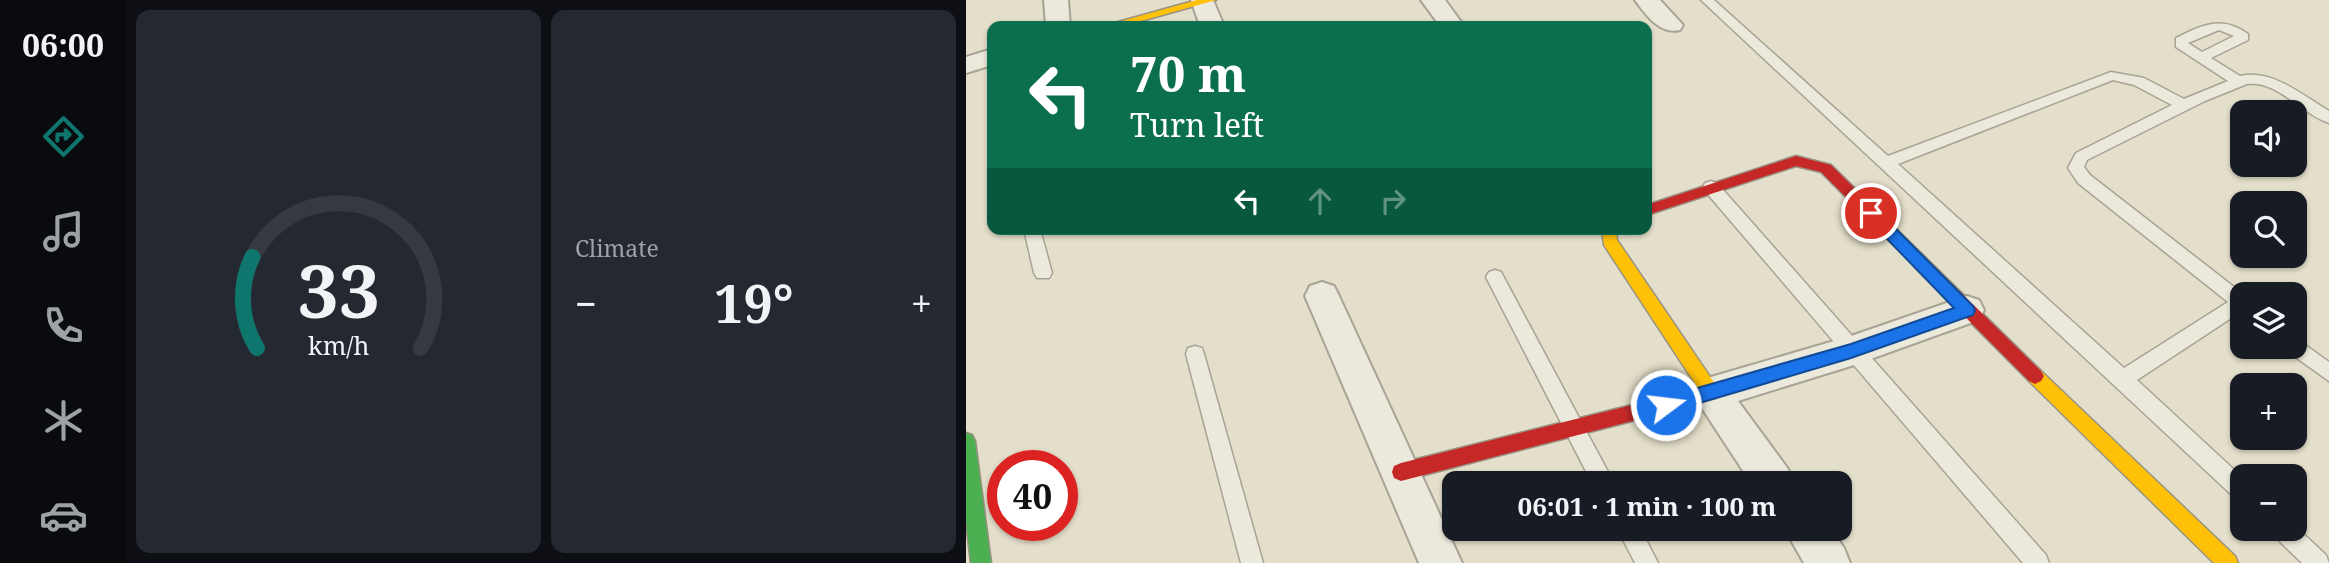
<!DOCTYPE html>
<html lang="en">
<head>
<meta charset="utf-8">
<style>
  body { margin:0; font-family:"Noto Serif",serif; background:#242831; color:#f1f3f6; height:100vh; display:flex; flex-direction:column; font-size:26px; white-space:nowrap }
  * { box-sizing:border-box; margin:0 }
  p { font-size:23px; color:#9ea1a6 }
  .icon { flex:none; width:38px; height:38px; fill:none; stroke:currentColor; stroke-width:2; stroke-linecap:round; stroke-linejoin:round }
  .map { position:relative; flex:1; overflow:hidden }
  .drawer { display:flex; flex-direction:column; gap:10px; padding:10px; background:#0d0f14; width:840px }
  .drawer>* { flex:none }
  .banner { position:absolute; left:21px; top:21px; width:665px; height:214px; border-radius:14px; box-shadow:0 2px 5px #0004; background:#0b6e4f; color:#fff; overflow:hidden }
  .tools { position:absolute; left:1264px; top:100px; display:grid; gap:14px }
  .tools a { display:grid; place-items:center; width:77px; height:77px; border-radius:14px; background:#171b24; box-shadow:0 2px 5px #0004; font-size:35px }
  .speed { position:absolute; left:21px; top:450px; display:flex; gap:14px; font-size:35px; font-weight:700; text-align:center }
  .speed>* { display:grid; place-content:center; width:91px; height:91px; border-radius:50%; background:#171b24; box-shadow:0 2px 5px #0004; line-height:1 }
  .speed .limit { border:10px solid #d22; background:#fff; color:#111 }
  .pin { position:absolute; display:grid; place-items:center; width:60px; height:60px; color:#fff; margin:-30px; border:4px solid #fff; border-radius:50%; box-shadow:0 2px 7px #0007 }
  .me { position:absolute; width:77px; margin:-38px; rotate:75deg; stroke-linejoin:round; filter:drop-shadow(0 0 5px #0008) }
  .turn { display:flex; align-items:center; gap:24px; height:147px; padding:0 28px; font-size:32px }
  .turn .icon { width:91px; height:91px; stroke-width:2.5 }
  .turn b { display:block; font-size:49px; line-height:60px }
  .lanes { display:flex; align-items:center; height:66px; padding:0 28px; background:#0003; justify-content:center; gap:35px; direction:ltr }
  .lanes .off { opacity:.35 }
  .big { font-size:52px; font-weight:700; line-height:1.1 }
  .drawer .widget { flex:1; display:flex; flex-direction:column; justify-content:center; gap:10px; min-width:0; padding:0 24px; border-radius:14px; background:#242831 }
  .drawer .dial { align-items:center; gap:0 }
  .dial svg { height:182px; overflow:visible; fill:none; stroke:#363941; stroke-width:7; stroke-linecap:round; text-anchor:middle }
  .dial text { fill:#f1f3f6; stroke:none }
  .heat { display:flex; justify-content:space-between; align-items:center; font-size:38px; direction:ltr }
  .drawer .tiles { flex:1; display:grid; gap:10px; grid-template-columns:repeat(2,1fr) }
  .trip { position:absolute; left:476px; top:471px; width:410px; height:70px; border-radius:14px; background:#171b24; box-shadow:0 2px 5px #0004; font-weight:700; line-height:70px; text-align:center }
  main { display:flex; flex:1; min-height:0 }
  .tab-bar { display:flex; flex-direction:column; width:126px; justify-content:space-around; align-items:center; background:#090b0e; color:#9ea1a6 }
  .tab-bar .icon { width:49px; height:49px }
  .tab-bar .selected { color:#0f766e }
  .tab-bar b { font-size:32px; color:#f1f3f6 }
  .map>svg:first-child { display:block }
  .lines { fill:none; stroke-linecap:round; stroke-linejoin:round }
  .lane-casing { stroke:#a8a394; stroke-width:3 }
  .street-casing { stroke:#a8a394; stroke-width:4 }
  .fast-casing { stroke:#989384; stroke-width:3 }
  .slow-casing { stroke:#989384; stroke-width:3 }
  .jam-casing { stroke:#989384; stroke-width:3 }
  .lane { fill:#ebe8dc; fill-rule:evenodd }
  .street { fill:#ebe8dc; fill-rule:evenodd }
  .fast { fill:#4caf50; fill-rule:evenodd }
  .slow { fill:#ffc107; fill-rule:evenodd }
  .jam { fill:#c62828; fill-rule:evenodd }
  .route { fill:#1a73e8; stroke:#114b97; stroke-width:2 }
</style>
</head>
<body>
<main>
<nav class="tab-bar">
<b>06:00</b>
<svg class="icon selected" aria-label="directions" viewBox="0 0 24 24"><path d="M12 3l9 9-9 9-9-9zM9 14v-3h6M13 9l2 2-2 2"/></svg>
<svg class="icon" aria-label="music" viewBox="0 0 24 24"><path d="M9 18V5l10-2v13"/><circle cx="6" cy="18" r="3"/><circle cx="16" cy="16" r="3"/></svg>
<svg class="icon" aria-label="phone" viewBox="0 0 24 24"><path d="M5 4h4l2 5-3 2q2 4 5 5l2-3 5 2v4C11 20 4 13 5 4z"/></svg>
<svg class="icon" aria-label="climate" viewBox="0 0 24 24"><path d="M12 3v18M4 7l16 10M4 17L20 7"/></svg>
<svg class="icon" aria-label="car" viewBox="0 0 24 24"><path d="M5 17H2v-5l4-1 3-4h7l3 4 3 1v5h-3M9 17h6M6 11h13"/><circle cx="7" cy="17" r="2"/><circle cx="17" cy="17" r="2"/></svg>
</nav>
<section class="drawer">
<div class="tiles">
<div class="widget dial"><svg viewBox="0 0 100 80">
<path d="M14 69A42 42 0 1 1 86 69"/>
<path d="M14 69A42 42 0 0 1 12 29" stroke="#0f766e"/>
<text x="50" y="56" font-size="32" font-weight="700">33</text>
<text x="50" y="72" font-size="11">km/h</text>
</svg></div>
<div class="widget"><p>Climate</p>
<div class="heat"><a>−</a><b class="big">19°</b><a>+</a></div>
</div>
</div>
</section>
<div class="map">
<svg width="1363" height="563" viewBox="0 0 1363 563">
  <rect width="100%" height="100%" fill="#e4dfca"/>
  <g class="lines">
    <defs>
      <path id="lane" d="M735,0H748L922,156L1145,72L1178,78L1218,99L1262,81L1210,47V38C1236,25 1256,15 1282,34V40L1245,58L1274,76C1307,69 1336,95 1363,111V123C1335,114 1312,80 1281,84L1239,101L1121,160L1118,167L1124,175L1277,294L1276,311L1171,380L1276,477V501L1269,498ZM1253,30L1268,36L1236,52L1222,43ZM1147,80L1168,85L1206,105L1110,153L1102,168L1112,183L1262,302L1158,368L932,164Z
        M745,181L751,183L1080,555L1083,563H1057L739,191L737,187L739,183Z
        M58,229H74L86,273L83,278H71L68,273Z
        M529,270L535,272L648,483H626L520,277L523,272Z
        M1328,337L1363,362V381L1321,351L1319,346H1328Z
        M229,346L236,348L238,354L297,563H275L220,354L222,348Z
        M1328,525L1360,555L1363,563H1336L1308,536L1305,528H1328Z
        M651,528H674L692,563H669Z"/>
      <path id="street" d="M78,0H102L104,26H80Z
        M225,0H247L258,26H234Z
        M455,0H479L498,26H474Z
        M669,0H694L717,25L714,30C694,35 680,15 669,0Z
        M26,49V65L0,73V57Z
        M356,282L368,286L373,296L496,563H453L339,296L344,286Z
        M1001,296L1013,300L1018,310L1013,320L885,366L772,401L822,469L828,483H785L726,393L732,381L745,377L885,336Z
        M818,528H864L878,548L884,563H838Z"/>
      <path id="fast" d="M0,433L6,435L9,441L25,563H5L0,521Z"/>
      <path id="slow" d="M231,0H250L157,26H138Z
        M636,229H650L651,240L751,387L754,393L751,399L670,420L664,418L661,412L664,406L732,388L638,245Z
        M1069,368L1075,371L1269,556L1272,563H1248L1063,381L1060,376L1063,371Z"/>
      <path id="jam" d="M830,156L865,165L1075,371L1078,376L1075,381L1069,384L1063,381L855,172L830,166L681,215V205Z
        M670,404L676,406L679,412L676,418L670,420L435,481L428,478L426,472L428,466L435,463Z"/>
    </defs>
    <use href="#lane" class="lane-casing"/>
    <use href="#street" class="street-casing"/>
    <use href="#fast" class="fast-casing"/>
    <use href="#slow" class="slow-casing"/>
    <use href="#jam" class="jam-casing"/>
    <use href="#lane" class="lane"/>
    <use href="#street" class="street"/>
    <use href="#fast" class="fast"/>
    <use href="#slow" class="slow"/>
    <use href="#jam" class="jam"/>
  </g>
  <path class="route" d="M905,207L910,209L1007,306L1009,310L1007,315L885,358L700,413L693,411L691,405L693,400L700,397L885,344L988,308L900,217L897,213L900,209Z"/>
</svg>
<div class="tools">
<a><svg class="icon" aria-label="sound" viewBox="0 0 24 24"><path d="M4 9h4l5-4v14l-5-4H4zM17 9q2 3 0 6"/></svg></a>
<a><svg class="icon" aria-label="search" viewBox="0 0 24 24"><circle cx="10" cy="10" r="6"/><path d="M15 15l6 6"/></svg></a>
<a><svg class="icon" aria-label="layers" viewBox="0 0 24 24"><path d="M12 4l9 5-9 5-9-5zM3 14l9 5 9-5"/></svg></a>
<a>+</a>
<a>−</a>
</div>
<div class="speed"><div class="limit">40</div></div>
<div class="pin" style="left:905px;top:213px;background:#d93025"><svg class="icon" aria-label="arrive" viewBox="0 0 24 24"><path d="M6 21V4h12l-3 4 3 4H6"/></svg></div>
<svg class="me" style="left:700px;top:405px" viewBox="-20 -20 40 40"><circle r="17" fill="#1a73e8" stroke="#fff" stroke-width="3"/><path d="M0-11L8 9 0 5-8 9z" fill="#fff"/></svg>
<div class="trip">06:01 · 1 min · 100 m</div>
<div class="banner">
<div class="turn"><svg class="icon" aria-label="left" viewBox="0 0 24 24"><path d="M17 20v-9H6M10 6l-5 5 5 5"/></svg><div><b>70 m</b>Turn left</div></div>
<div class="lanes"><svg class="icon" aria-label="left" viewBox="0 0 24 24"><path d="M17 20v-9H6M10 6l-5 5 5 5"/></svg><svg class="icon off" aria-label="ahead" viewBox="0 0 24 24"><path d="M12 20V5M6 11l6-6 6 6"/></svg><svg class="icon off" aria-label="right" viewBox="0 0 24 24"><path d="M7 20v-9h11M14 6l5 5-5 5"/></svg></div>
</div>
</div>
</main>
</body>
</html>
